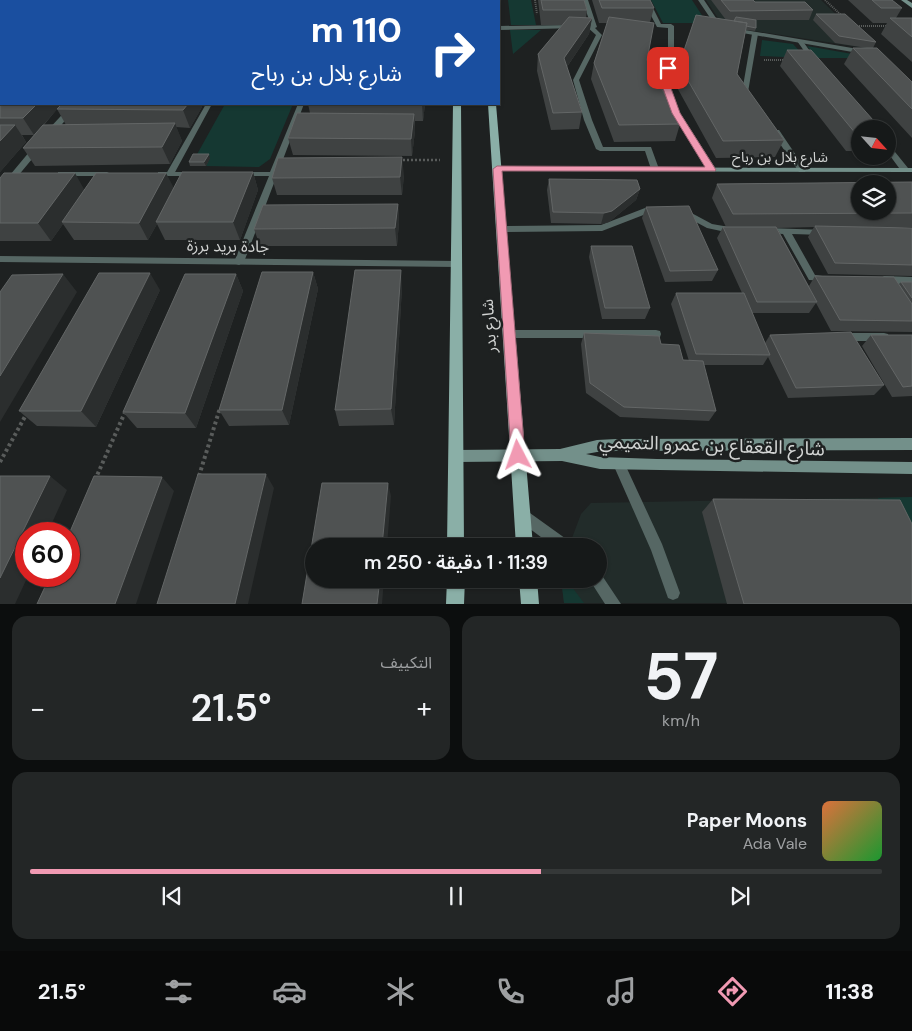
<!DOCTYPE html>
<html lang="ar">
<head>
<meta charset="utf-8">
<style>
  body { margin:0; font-family:"DM Sans","Noto Sans Arabic",sans-serif; background:#232626; color:#f1f3f6; direction:rtl; height:100vh; display:flex; flex-direction:column; font-size:19px; white-space:nowrap }
  * { box-sizing:border-box; margin:0 }
  p { font-size:16px; color:#9ea0a2 }
  .icon { flex:none; width:28px; height:28px; fill:none; stroke:currentColor; stroke-width:2; stroke-linecap:round; stroke-linejoin:round }
  .map { position:relative; height:604px; overflow:hidden; direction:ltr }
  .details { display:flex; flex-direction:column; gap:12px; padding:12px; background:#0c0e0e; flex:1 }
  .details>* { flex:none }
  .top-card { position:absolute; left:0px; top:0px; width:500px; height:105px; box-shadow:0 1px 4px #0004,0 0 0 1px #353838; direction:rtl; background:#1a4fa0; color:#fff; overflow:hidden }
  .needle { width:32px; rotate:117deg }
  .controls { position:absolute; left:851px; top:120px; display:grid; gap:10px }
  .controls a { display:grid; place-items:center; width:45px; height:45px; border-radius:50%; background:#161919; box-shadow:0 1px 4px #0004,0 0 0 1px #353838; font-size:25px }
  .speed { position:absolute; left:15px; top:522px; display:flex; gap:10px; font-size:25px; font-weight:700; text-align:center }
  .speed>* { display:grid; place-content:center; width:65px; height:65px; border-radius:50%; background:#161919; box-shadow:0 1px 4px #0004,0 0 0 1px #353838; line-height:1 }
  .speed .limit { border:8px solid #d22; background:#fff; color:#111 }
  .pin { position:absolute; display:grid; place-items:center; width:42px; height:42px; color:#fff; margin:-21px; border-radius:10px; box-shadow:0 2px 8px #0006 }
  .me { position:absolute; width:55px; margin:-28px; rotate:356deg; stroke-linejoin:round; filter:drop-shadow(0 0 4px #0008) }
  .turn { display:flex; align-items:center; gap:18px; height:105px; padding:0 15px; font-size:22px }
  .turn .icon { width:65px; height:65px; stroke-width:2.5 }
  .turn b { display:block; font-size:35px; line-height:42px }
  .big { font-size:38px; font-weight:600; line-height:1.1 }
  .details .card { flex:1; display:flex; flex-direction:column; justify-content:center; gap:8px; min-width:0; padding:0 18px; border-radius:15px; background:#232626 }
  .details .dial { align-items:center; gap:0 }
  .dial b { font-size:65px; line-height:1 }
  .song { display:flex; align-items:center; gap:15px }
  .cover { width:60px; height:60px; border-radius:8px; background:linear-gradient(135deg,hsl(20 70% 55%),hsl(130 70% 35%)) }
  .played { height:5px; border-radius:2px; background:linear-gradient(90deg,#f19ab3 60%,#353838 60%) }
  .keys { display:flex; justify-content:space-around; direction:ltr }
  .heat { display:flex; justify-content:space-between; align-items:center; font-size:28px; direction:ltr }
  .details .tiles { flex:1; display:grid; gap:12px; grid-template-columns:1fr 1fr }
  .card:last-child { grid-column:span 2 }
  .trip { position:absolute; left:305px; top:538px; width:302px; height:50px; border-radius:25px; background:#161919; box-shadow:0 1px 4px #0004,0 0 0 1px #353838; font-weight:600; line-height:50px; text-align:center; direction:rtl }
  .tabs { display:flex; height:80px; justify-content:space-around; align-items:center; background:#090a0a; color:#9ea0a2 }
  .tabs .icon { width:35px; height:35px }
  .tabs .current { color:#f19ab3 }
  .tabs b { font-size:22px; color:#f1f3f6 }
  .map>svg:first-child { display:block }
  .built { fill:#222c2a }
  .green { fill:#153832 }
  .lines { fill:none; stroke-linecap:round; stroke-linejoin:round }
  .path-far2 { stroke:#595c5b; stroke-width:2; stroke-dasharray:1 1; stroke-linecap:butt }
  .path-far1 { stroke:#595c5b; stroke-width:2.5; stroke-dasharray:2 2; stroke-linecap:butt }
  .path { stroke:#595c5b; stroke-width:4; stroke-dasharray:3 3; stroke-linecap:butt }
  .service { fill:#566764; fill-rule:evenodd }
  .minor { fill:#566764; fill-rule:evenodd }
  .secondary { fill:#73908a; fill-rule:evenodd }
  .primary { fill:#8aafa7; fill-rule:evenodd }
  .wall { fill:#3f4242; fill-rule:evenodd }
  .shaded-wall { fill:#2b2e2e }
  .building { fill:#4f5252; stroke:#636666; fill-rule:evenodd }
  .route { fill:#f19ab3; stroke:#9d6474 }
  .labels { text-anchor:middle; dominant-baseline:central; stroke-width:5; stroke-linejoin:round; paint-order:stroke }
  .far-street-label { font-size:14px; fill:#d2d4d3; stroke:#1e2121 }
  .street-label { font-size:16px; fill:#d2d4d3; stroke:#1e2121 }
  .near-street-label { font-size:19px; fill:#d2d4d3; stroke:#1e2121 }
</style>
</head>
<body>
<div class="map">
<svg width="912" height="604" viewBox="0 0 912 604">
  <rect width="100%" height="100%" fill="#1e2121"/>
  <path class="built" d="M706,0H821L872,49L755,31V24L734,20L720,21Z
    M912,497V603H564L561,579H599V546H569L581,514L591,503Z"/>
  <path class="green" d="M508,0H531L536,25H511Z
    M651,0H692L707,23H663Z
    M510,30H541L513,54Z
    M762,40L793,44L806,58L760,56Z
    M807,46L875,58H817Z
    M225,104H293L270,159L259,167L206,166L210,158H195Z
    M912,497V578L880,514L878,498Z
    M561,579H566L584,603H564Z"/>
  <g class="lines">
    <path class="path-far2" d="M535,0L537,14
      M825,0L841,15
      M855,26H889
      M764,60H785"/>
    <path class="path-far1" d="M399,160H440"/>
    <path class="path" d="M0,462L27,413
      M199,476L220,408
      M95,480L126,410"/>
    <path class="service" d="M698,0H704L722,27L721,28H717Z
      M733,28L864,50L867,52L864,54L731,31L730,30Z
      M72,104H79L52,136H46V132Z
      M298,104H304L244,262L239,265L236,264L234,262L269,176H241L237,174L241,172H270Z
      M35,145H38L42,147L3,194L0,195V187Z
      M58,172H107L111,174L107,176H58Z
      M158,172H194L198,174L194,176H158Z
      M645,208H657L661,211L657,214H646L602,231L501,232L497,229L501,226L601,225Z
      M684,209L712,224L735,228L739,231L735,234L707,228L681,214L680,212Z
      M767,228L826,230L827,232L823,235L792,234L815,275L830,277L832,279L830,281L809,280L783,234L764,233L763,231Z
      M884,276L912,277V285L881,282L879,280Z
      M509,330H656L660,331L661,334L660,337L656,338H509L505,337L504,334L505,331Z
      M841,333H884L888,334L889,337L888,340L884,341H841L837,340L836,337L837,334Z
      M619,458L623,460L662,544L680,593L678,598L673,600L668,598L651,550L613,464L615,460Z
      M523,508L569,541L571,546H553L518,520L516,515L518,510Z
      M599,573L601,574L621,604H605L589,579H599Z"/>
    <path class="minor" d="M582,0H588L597,27L595,28L602,35L579,80L592,120L603,147H651L659,169L658,171H655L651,169L645,151H600L596,149L584,120L573,80L596,35L587,27L591,25Z
      M643,0H649L661,24H671L674,26V56L667,80L680,113L716,169L715,171H709L672,113L661,80L668,56V28L657,27Z
      M573,25L575,26V28L499,30V26Z
      M755,32L758,34L748,92L753,98L750,100L748,99L742,92L752,34Z
      M798,40H802L817,61L816,62H812L797,41Z
      M206,104H212L174,174L170,176H167L166,174Z
      M773,130H779L806,170L805,172H799L772,132Z
      M888,147H891L908,168V172H902L888,153Z
      M0,256L457,261L462,264L457,267L0,262Z"/>
    <path class="secondary" d="M901,0H907L912,3V8Z
      M494,167L912,168V172L497,171H494Z
      M912,438V450L616,451L597,452L586,454L600,457L657,459L912,462V474L600,469L562,461L456,462L452,460L450,456L452,452L456,450L560,449L597,440L616,439Z"/>
    <path class="primary" d="M454,0H460V1H454Z
      M481,0H488V1H481Z
      M453,104H461L464,546H447Z
      M488,104H496L533,546H516Z
      M447,579H465L464,604H446Z
      M519,579H537L539,604H521Z"/>
  </g>
  <path class="wall" d="M538,0H584L587,10L586,18H592L589,34L567,67L582,112L579,129L551,130L537,71L538,54L562,25H541Z
    M592,0H650L654,8L650,22L647,60L680,124L675,141L614,142L591,79L594,63L607,23H599Z
    M711,0H753L755,2L813,10L809,20H756V28L755,31L746,30L737,74L784,140L775,157L716,158L674,82L679,65L726,20Z
    M848,0H892L902,8L896,18H912V62L881,34L887,23H873Z
    M816,14L876,42L873,48L912,82V138L844,64L853,48H867L835,43L813,20Z
    M787,50L860,129V151H846L780,66Z
    M0,85L1,104H201L202,107L190,128L176,127L182,141L170,164L35,166L23,148L34,135H22L26,142L0,172ZM57,109L66,125H44Z
    M308,104H425L423,121H415V131L412,156L293,155L288,138L310,113Z
    M210,158L206,166H190L189,162Z
    M253,172L258,190L240,240H165L157,224L148,240H74L63,224L51,241H0V178L84,189L174,188Z
    M404,175L402,195H277L272,178Z
    M549,179L640,189L636,200L609,222L601,224L551,223L547,190Z
    M912,182V227H852L912,228V276L828,274L808,237L814,227L777,228L809,286L815,276L899,285L901,282H912V332L831,331L816,303L809,313H752L765,343L770,335L884,385L874,395L788,398L768,357L763,365H703L716,411L709,421L620,417L586,393L581,344L584,333L661,344L683,360L689,361L671,304L676,293H742L717,238L723,227H726L712,198L717,184Z
    M398,204L399,222L397,246H260L254,229Z
    M646,207L718,270L712,281L665,282L642,218Z
    M591,246L650,308L645,319H602L589,257Z
    M313,272L318,289L289,425L229,426L219,410Z
    M236,274L243,291L196,428H137L123,412Z
    M402,287L394,425L339,426L335,410Z
    M160,290L96,427L37,426L19,411Z
    M871,335H912V396L892,397L862,346Z
    M713,499L912,604H727L702,512Z"/>
  <path class="shaded-wall" d="M45,0H65L64,1H44Z
    M135,0H152V1H134Z
    M592,18L589,34L562,74L564,58Z
    M1,34V59L0,60V35Z
    M37,104H62L34,135L23,118Z
    M188,104H201L202,107L190,128L183,110Z
    M422,104H425L423,121Z
    M414,114L415,131L412,156L411,139Z
    M175,123L182,141L170,164L162,147Z
    M15,125L26,142L0,172V141Z
    M209,154L210,158L206,166L204,162Z
    M402,157L404,175L402,195L400,177Z
    M253,172L258,190L240,240L233,222Z
    M75,173L85,191L62,222L63,224L51,241L38,223Z
    M166,173L175,190L156,222L157,224L148,240L139,223Z
    M640,189L636,200L609,222L601,224L604,213Z
    M398,204L399,222L397,246L395,228Z
    M401,270L402,287L394,425L391,409Z
    M313,272L318,289L289,425L282,410Z
    M150,273L160,290L96,427L81,411Z
    M63,274L77,292L0,422V376Z
    M236,274L243,291L196,428L185,413Z
    M266,474L274,488L248,604H235Z
    M50,476L67,490L47,534H26V576H28L15,604H0V578Z
    M162,477L174,491L136,604H115Z
    M388,483L391,496L387,546H382Z
    M380,579H384L382,604H377Z"/>
  <path class="building" d="M0,0H45L44,1H1V12H0Z
    M84,0H135L134,1H83Z
    M170,0H205L204,1H169Z
    M272,0H315L314,1H271Z
    M327,0H371L370,1H327Z
    M384,0H427V1H384Z
    M541,0H584L587,10H543Z
    M599,0H650L654,8H602Z
    M721,0H753L755,2H805L813,10L730,11Z
    M872,0H892L902,8H881Z
    M816,14H845L876,42L839,36Z
    M696,15L747,23L737,74L784,140L723,141L679,65Z
    M0,16H1V34L0,35Z
    M569,17L592,18L564,58L582,112L553,113L538,54Z
    M609,17L654,23L647,60L680,124L619,125L594,63Z
    M736,17L756,20V28L746,26L747,23L734,21Z
    M890,18H912V37Z
    M853,48H877L912,82V109Z
    M787,50H811L881,129H860V134H856Z
    M0,85H1V104H37L23,118H0Z
    M62,104H188L183,110L57,109Z
    M297,113L414,114L411,139L288,138Z
    M175,123L162,147L23,148L43,125Z
    M0,125H15L0,141Z
    M193,154H209L204,162H189Z
    M402,157L400,177L272,178L278,158Z
    M182,172H253L233,222H156Z
    M4,173H75L38,223H0V178Z
    M96,173H166L139,223L62,222Z
    M549,179L637,180L640,189L612,211L604,213L553,212Z
    M912,182V213L733,214L717,184ZM860,184H888V211H860Z
    M398,204L395,228L254,229L263,205Z
    M689,206L718,270L670,271L646,207Z
    M815,226L912,228V265L835,263Z
    M723,227H776L817,302H757Z
    M591,246H632L650,308H605Z
    M355,270H401L391,409L335,410Z
    M262,272H313L282,410H219Z
    M99,273H150L81,411H19Z
    M63,274L0,376V292L12,275Z
    M185,274H236L185,413L123,412Z
    M815,276L894,277L912,304V321L840,320Z
    M901,282H912V298Z
    M676,293H744L770,355L696,354Z
    M851,332L884,385L796,388L770,335Z
    M584,333L659,336L661,344L679,345L683,360L703,361L716,411L624,407L590,383Z
    M871,335H912V386L903,387Z
    M198,474H266L235,604H157Z
    M0,476H50L0,578Z
    M94,476L162,477L115,604H37L50,576H69V534Z
    M322,483H388L382,546H314V579H380L377,604H302Z
    M713,499L900,500L912,524V604H744Z"/>
  <path class="route" d="M665,66L671,68L668,80L680,113L716,170L715,171H502L525,455L523,460L518,462L513,460L511,455L493,169L497,166L705,167L672,113L660,80Z"/>
  <g class="labels">
    <g class="far-street-label">
      <text x="780" y="157">شارع بلال بن رباح</text>
    </g>
    <g class="street-label">
      <text transform="translate(228 246) rotate(1)">جادة بريد برزة</text>
      <text transform="translate(489 326) rotate(-94)">شارع بدر</text>
    </g>
    <g class="near-street-label">
      <text transform="translate(712 445) rotate(2)">شارع القعقاع بن عمرو التميمي</text>
    </g>
  </g>
</svg>
<div class="controls">
<a><svg class="needle" viewBox="-14 -14 28 28"><path d="M0-13l5 13h-10z" fill="#e53935"/><path d="M0 13l5-13h-10z" fill="#9ea0a2"/></svg></a>
<a><svg class="icon" aria-label="layers" viewBox="0 0 24 24"><path d="M12 4l9 5-9 5-9-5zM3 14l9 5 9-5"/></svg></a>
</div>
<div class="speed"><div class="limit">60</div></div>
<div class="pin" style="left:668px;top:68px;background:#d93025"><svg class="icon" aria-label="arrive" viewBox="0 0 24 24"><path d="M6 21V4h12l-3 4 3 4H6"/></svg></div>
<svg class="me" style="left:518px;top:455px" viewBox="-20 -20 40 40"><path d="M0-17L14 15 0 8-14 15z" fill="#f19ab3" stroke="#fff" stroke-width="4"/></svg>
<div class="trip">11:39 · 1 دقيقة · 250 m</div>
<div class="top-card">
<div class="turn"><svg class="icon" aria-label="right" viewBox="0 0 24 24"><path d="M7 20v-9h11M14 6l5 5-5 5"/></svg><div><b>110 m</b>شارع بلال بن رباح</div></div>
</div>
</div>
<section class="details">
<div class="tiles">
<div class="card dial"><b>57</b><p>km/h</p></div>
<div class="card"><p>التكييف</p>
<div class="heat"><a>−</a><b class="big">21.5°</b><a>+</a></div>
</div>
<div class="card">
<div class="song"><i class="cover"></i><div><b>Paper Moons</b><p>Ada Vale</p></div></div>
<div class="played"></div>
<div class="keys"><svg class="icon" aria-label="previous" viewBox="0 0 24 24"><path d="M18 5L8 12l10 7zM5 5v14"/></svg><svg class="icon" aria-label="pause" viewBox="0 0 24 24"><path d="M8 5v14M16 5v14"/></svg><svg class="icon" aria-label="next" viewBox="0 0 24 24"><path d="M6 5l10 7-10 7zM19 5v14"/></svg></div>
</div>
</div>
</section>
<nav class="tabs">
<b>11:38</b>
<svg class="icon current" aria-label="directions" viewBox="0 0 24 24"><path d="M12 3l9 9-9 9-9-9zM9 14v-3h6M13 9l2 2-2 2"/></svg>
<svg class="icon" aria-label="music" viewBox="0 0 24 24"><path d="M9 18V5l10-2v13"/><circle cx="6" cy="18" r="3"/><circle cx="16" cy="16" r="3"/></svg>
<svg class="icon" aria-label="phone" viewBox="0 0 24 24"><path d="M5 4h4l2 5-3 2q2 4 5 5l2-3 5 2v4C11 20 4 13 5 4z"/></svg>
<svg class="icon" aria-label="climate" viewBox="0 0 24 24"><path d="M12 3v18M4 7l16 10M4 17L20 7"/></svg>
<svg class="icon" aria-label="car" viewBox="0 0 24 24"><path d="M5 17H2v-5l4-1 3-4h7l3 4 3 1v5h-3M9 17h6M6 11h13"/><circle cx="7" cy="17" r="2"/><circle cx="17" cy="17" r="2"/></svg>
<svg class="icon" aria-label="filters" viewBox="0 0 24 24"><path d="M4 7h16M4 17h16"/><circle cx="9" cy="7" r="2"/><circle cx="15" cy="17" r="2"/></svg>
<b>21.5°</b>
</nav>
</body>
</html>
